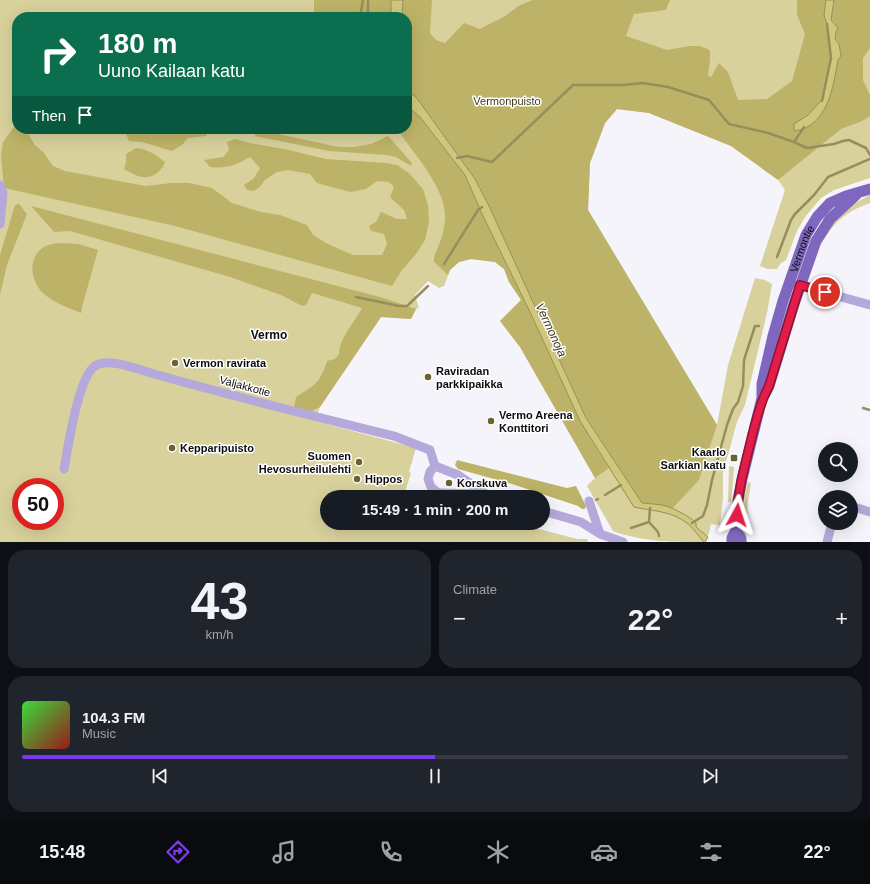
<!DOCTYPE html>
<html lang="en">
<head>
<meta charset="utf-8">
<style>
  body { margin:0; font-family:Helvetica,sans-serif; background:#20242c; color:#f1f3f6; height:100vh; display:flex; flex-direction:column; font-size:15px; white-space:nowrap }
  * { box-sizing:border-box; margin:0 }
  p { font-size:13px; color:#9ea1a6 }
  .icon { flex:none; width:22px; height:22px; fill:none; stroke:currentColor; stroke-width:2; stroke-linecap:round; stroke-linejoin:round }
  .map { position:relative; height:542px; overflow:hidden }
  .sheet { display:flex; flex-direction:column; gap:8px; padding:8px; background:#0d0f14; flex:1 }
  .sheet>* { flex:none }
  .banner { position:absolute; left:12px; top:12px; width:400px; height:122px; border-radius:16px; box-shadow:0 4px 16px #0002; background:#0b6e4f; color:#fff; overflow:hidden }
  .controls { position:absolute; left:818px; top:442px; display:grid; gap:8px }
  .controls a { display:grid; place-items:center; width:40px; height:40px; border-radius:50%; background:#171b24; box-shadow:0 4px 16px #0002; font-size:20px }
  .speed { position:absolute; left:12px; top:478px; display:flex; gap:8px; font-size:20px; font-weight:700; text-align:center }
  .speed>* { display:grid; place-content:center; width:52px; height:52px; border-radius:50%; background:#171b24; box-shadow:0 4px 16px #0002; line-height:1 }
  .speed .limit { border:6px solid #d22; background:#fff; color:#111 }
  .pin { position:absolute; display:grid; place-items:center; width:34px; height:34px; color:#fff; margin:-17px; border:2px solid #fff; border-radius:50%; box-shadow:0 1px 4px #0007 }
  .me { position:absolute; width:44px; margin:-22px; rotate:5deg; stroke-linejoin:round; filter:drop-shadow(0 0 3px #0008) }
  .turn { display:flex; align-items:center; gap:14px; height:84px; padding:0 20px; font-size:18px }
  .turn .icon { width:52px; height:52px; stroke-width:2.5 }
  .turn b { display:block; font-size:28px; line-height:34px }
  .then { display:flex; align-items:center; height:38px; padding:0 20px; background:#0003; gap:8px; font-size:15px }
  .big { font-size:30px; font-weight:700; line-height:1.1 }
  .sheet .tile { flex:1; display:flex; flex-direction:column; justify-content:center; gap:6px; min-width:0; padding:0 14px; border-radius:16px; background:#20242c }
  .sheet .dial { align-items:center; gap:0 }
  .dial b { font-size:52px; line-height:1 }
  .song { display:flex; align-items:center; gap:12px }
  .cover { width:48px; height:48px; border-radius:6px; background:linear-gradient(135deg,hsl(120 70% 55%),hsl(0 70% 35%)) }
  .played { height:4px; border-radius:2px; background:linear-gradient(90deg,#7c3aed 50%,#363941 50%) }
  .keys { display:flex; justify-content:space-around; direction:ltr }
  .heat { display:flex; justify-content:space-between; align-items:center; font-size:22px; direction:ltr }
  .sheet .tiles { flex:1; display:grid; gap:8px; grid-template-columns:1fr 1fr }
  .tile:last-child { grid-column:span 2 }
  .trip { position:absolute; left:320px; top:490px; width:230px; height:40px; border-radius:20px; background:#171b24; box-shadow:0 4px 16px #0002; font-weight:700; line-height:40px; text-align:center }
  .tabs { display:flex; height:64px; justify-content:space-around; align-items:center; background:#090b0e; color:#9ea1a6 }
  .tabs .icon { width:28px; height:28px }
  .tabs .on { color:#7c3aed }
  .tabs b { font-size:18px; color:#f1f3f6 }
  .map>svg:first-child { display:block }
  .green { fill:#d8d19c; fill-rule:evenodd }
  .forest { fill:#bdb368 }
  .water { fill:#d1c77c; stroke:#968f5b }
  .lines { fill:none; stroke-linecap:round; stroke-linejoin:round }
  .stream { stroke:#968f5b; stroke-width:2.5 }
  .minor { stroke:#b4a9da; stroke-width:9 }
  .major { stroke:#7f67bf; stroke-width:11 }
  .route-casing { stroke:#92132f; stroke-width:10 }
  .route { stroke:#e11d48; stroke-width:7 }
  .poi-dot { fill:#6a622f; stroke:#fff; stroke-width:1.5 }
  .labels { text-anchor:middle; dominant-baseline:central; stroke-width:3; stroke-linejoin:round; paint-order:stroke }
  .park-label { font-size:11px; fill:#3f3a19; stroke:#fff }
  .street-label { font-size:11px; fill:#0c0b0d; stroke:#fff }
  .poi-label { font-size:11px; font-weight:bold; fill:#0c0b0d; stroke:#fff; text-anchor:start }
  .water-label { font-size:12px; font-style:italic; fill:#393513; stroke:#fff }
  .neighbourhood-label { font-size:12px; font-weight:bold; fill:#0c0b0d; stroke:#fff }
</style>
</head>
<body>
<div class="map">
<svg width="870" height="542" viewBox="0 0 870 542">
  <rect width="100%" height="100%" fill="#f5f4fa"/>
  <path class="green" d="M0,0H870V178L834,190L821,198L805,217L797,231L786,260L781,263L777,269H768L760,266L785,190L778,180L731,146L649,113L617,109L605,123L590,163L588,210L717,425L728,365L755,278L765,280L772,284L767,313L745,405L737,422L723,473V498L720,525L711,524L709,533L705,542C675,542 641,542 613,531L587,486L595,478L520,347L500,321L521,300L509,282L504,269L495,262L471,259L459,262L450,270L444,286L439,288L428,281L415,295L419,308L416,309L411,319L381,317L320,407L315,421L416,448L409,472L411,473L404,495L409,497H327V523H516L577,539H587L588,542H0ZM17,17H407V129H17ZM21,487H55V521H21Z
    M870,195V203C845,212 833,223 820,246L822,236L848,207Z
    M729,466L734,467L733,483L731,502H728Z
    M748,482L751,483L748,502L746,540L743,539C743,520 743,501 748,482Z"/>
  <path class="forest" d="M314,0H391V17H314Z
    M403,0H432L430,33L436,40L445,43L464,23L480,29L505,16L520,5L533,0H670L666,10L634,14L626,36L667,50L689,46H699L708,49L710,51V60L708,76L711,77L719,63L728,72L738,100L767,99L792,81L805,34L797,15V0H826L824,15L827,23L831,58L822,100L808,115L794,124V131C819,128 830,102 834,80C836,72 836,63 841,56L839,44L835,39V24L831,20L834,0H870V48L863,58V80L870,95V116L860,122L841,129L778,180L731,146L649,113L617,109L605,123L590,163L588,210L717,425L699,480L672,509L665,506L642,503L586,418L489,206L475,179L416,97L407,91V17H402Z
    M407,106L420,117L465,175L483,216L531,314L580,421L609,468L595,478L520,347L500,321L521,300L509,282L504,269L495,262L471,259L459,262L450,270L448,275L434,262C433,255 438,249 440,242C443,235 444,228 445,221C448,190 414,154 397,129H407Z
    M16,124L17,129H25L35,145L44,153L53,166L65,171L146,186L171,183H189L212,188L232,203L261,212L280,215L307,225L313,235L328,244L353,255H382L387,244L384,234L371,231L369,226L376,222L381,212L397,219H407L404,210L390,197L394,187L389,182L377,181L366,189L350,192L317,183L310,174L288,170L277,172L265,180L259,188L253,191L247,190L244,185L254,178L260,168L250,157C236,165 226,169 210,167L204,160L223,157L229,150L227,142L235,139L250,143L289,150L326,159L386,163L397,165L409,173L423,189L428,205L429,222L425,240L416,254L402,270L392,286L175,226L4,188L1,156L3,142Z
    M124,129H210L206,136L188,138L182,145L172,151L142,142L129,141Z
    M259,130L339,147H354L371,144L388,136L412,163L411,166L396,157L386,155L329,151L255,136L256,132Z
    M136,148C148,149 156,155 165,162C162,171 152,179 142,177C136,176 129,172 124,169L126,163V154Z
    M19,204L27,214L7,265L0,295V255L15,205Z
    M31,206L380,297L416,309L411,319L381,317L320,407L310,412L294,408L296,397C315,385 320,383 327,361L335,359L339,354C339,338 355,322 362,308L312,293L306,305L302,306L281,295L230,277L70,231L54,232Z
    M60,243L79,244L98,250L82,307L81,313C69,308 55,303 45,295C32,284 27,262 40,250C45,245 52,244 60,243Z
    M457,460L567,488L576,486L586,506L585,509H582L578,506L512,484L458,469L455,465Z"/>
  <path class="water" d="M391,0H403L402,17H391Z
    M826,0H834L831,20L838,28L836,32L835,39L839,44L841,56L838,60C833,87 828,127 794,131V124L808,115L822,100L831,58L827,24L824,15Z
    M407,91L416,97L475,179L489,206L586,418L642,503C650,504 659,504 666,506C675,509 691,517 696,523V527L708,537L705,542H704C698,536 694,528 687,523C672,511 652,511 634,507L580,421L531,314L483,216L465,175L420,117L407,106Z"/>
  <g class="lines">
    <path class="stream" d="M360,17L363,0
      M368,17V0
      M822,101L831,58L827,24
      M794,142L804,127
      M457,158L467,156L492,162L573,85H623L643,83L668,87L709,100L729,124L768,133L794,142L807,148L834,144L843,141L849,140L866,148L870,155
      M777,257L791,220L795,214L814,195L828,177L870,159
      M444,264L478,210L482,207
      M356,297L399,306H407L428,286
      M863,408L870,410
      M605,495L621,485
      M596,500L598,499
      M650,508L649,522L658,532L659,536
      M692,523L703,516L707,505L712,480L727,425L733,409L738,402L743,386L744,360L755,326H759
      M631,528L649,522"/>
    <path class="minor" d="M0,185L3,193L0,224
      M795,284L870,305
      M435,466L458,475L486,494
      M64,469C68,448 78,377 95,366C108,357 137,369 151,373C231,396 313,416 394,436L430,450L435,466L430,472L428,479L431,487L437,492L441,493L487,494L496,497
      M589,501L600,534
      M851,506L870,512
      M543,511L581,522L600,534L623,542
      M827,542L832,523"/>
    <g class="major">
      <path d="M765,394L769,386L794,304L816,241L830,219L856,195"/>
      <path d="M736,530L741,539V542"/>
      <path id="s1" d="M732,542V538L736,530L738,501L742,479L762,398V384L773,336L783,301L806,235L817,217L830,203L846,196L870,189"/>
    </g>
  </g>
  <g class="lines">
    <defs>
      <path id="route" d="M737,515C738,488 746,462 752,436C757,418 760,402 769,386L800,285L825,292"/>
    </defs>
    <use href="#route" class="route-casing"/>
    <use href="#route" class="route"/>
  </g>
  <g class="poi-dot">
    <circle cx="175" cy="363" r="4"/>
    <circle cx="428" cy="377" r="4"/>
    <circle cx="491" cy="421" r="4"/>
    <circle cx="172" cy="448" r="4"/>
    <rect x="730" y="454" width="8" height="8" rx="2"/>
    <circle cx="359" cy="462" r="4"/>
    <circle cx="357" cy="479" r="4"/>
    <circle cx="449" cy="483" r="4"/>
  </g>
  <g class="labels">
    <g class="park-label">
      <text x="507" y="101">Vermonpuisto</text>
    </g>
    <g class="street-label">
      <text stroke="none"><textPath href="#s1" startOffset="303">Vermontie</textPath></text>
      <text transform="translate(245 386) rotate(15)">Valjakkotie</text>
    </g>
    <g class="poi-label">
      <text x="183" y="363">Vermon ravirata</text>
      <text x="436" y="371">Raviradan<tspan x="436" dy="13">parkkipaikka</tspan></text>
      <text x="499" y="415">Vermo Areena<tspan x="499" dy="13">Konttitori</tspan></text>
      <text x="180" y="448">Kepparipuisto</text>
      <text x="726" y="452" text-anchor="end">Kaarlo<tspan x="726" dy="13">Sarkian katu</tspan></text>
      <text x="351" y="456" text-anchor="end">Suomen<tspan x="351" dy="13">Hevosurheilulehti</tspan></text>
      <text x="365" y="479">Hippos</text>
      <text x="457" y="483">Korskuva</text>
    </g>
    <g class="water-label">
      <text transform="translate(551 330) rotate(65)">Vermonoja</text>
    </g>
    <g class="neighbourhood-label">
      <text x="269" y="335">Vermo</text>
    </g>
  </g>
</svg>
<div class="controls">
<a><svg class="icon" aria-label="search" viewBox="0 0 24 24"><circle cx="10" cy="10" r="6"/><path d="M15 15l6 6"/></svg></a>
<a><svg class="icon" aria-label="layers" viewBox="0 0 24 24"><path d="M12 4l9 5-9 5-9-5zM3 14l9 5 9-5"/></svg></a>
</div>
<div class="speed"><div class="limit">50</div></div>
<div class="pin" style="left:825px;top:292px;background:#d93025"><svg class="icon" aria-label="arrive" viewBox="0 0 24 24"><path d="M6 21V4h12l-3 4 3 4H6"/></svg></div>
<svg class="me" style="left:737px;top:515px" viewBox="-20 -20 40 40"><path d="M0-17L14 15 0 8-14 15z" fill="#e11d48" stroke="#fff" stroke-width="4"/></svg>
<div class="trip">15:49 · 1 min · 200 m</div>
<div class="banner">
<div class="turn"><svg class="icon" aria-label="right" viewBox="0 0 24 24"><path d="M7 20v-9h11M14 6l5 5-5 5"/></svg><div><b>180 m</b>Uuno Kailaan katu</div></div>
<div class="then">Then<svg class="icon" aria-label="arrive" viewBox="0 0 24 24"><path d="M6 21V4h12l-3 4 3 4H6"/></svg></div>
</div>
</div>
<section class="sheet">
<div class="tiles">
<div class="tile dial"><b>43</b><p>km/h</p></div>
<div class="tile"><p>Climate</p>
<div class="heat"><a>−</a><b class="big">22°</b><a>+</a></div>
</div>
<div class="tile">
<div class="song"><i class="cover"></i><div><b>104.3 FM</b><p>Music</p></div></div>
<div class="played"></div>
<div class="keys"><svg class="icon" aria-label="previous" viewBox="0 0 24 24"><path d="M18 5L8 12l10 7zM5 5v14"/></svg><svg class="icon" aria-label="pause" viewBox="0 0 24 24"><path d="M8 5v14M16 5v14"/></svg><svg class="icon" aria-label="next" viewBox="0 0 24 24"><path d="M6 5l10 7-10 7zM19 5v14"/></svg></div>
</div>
</div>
</section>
<nav class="tabs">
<b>15:48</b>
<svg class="icon on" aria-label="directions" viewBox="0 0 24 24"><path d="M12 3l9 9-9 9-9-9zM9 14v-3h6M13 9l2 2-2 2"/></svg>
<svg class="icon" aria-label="music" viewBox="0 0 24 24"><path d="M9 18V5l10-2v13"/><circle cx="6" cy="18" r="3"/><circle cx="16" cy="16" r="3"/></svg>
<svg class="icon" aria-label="phone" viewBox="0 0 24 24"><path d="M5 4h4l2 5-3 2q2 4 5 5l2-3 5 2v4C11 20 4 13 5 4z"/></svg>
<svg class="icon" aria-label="climate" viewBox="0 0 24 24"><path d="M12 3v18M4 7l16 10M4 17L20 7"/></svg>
<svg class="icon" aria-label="car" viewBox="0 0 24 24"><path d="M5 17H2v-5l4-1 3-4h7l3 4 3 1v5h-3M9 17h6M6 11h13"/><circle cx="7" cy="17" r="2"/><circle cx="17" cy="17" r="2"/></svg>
<svg class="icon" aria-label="filters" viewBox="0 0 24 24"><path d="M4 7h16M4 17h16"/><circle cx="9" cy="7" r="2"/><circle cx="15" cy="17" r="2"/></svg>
<b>22°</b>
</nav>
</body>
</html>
